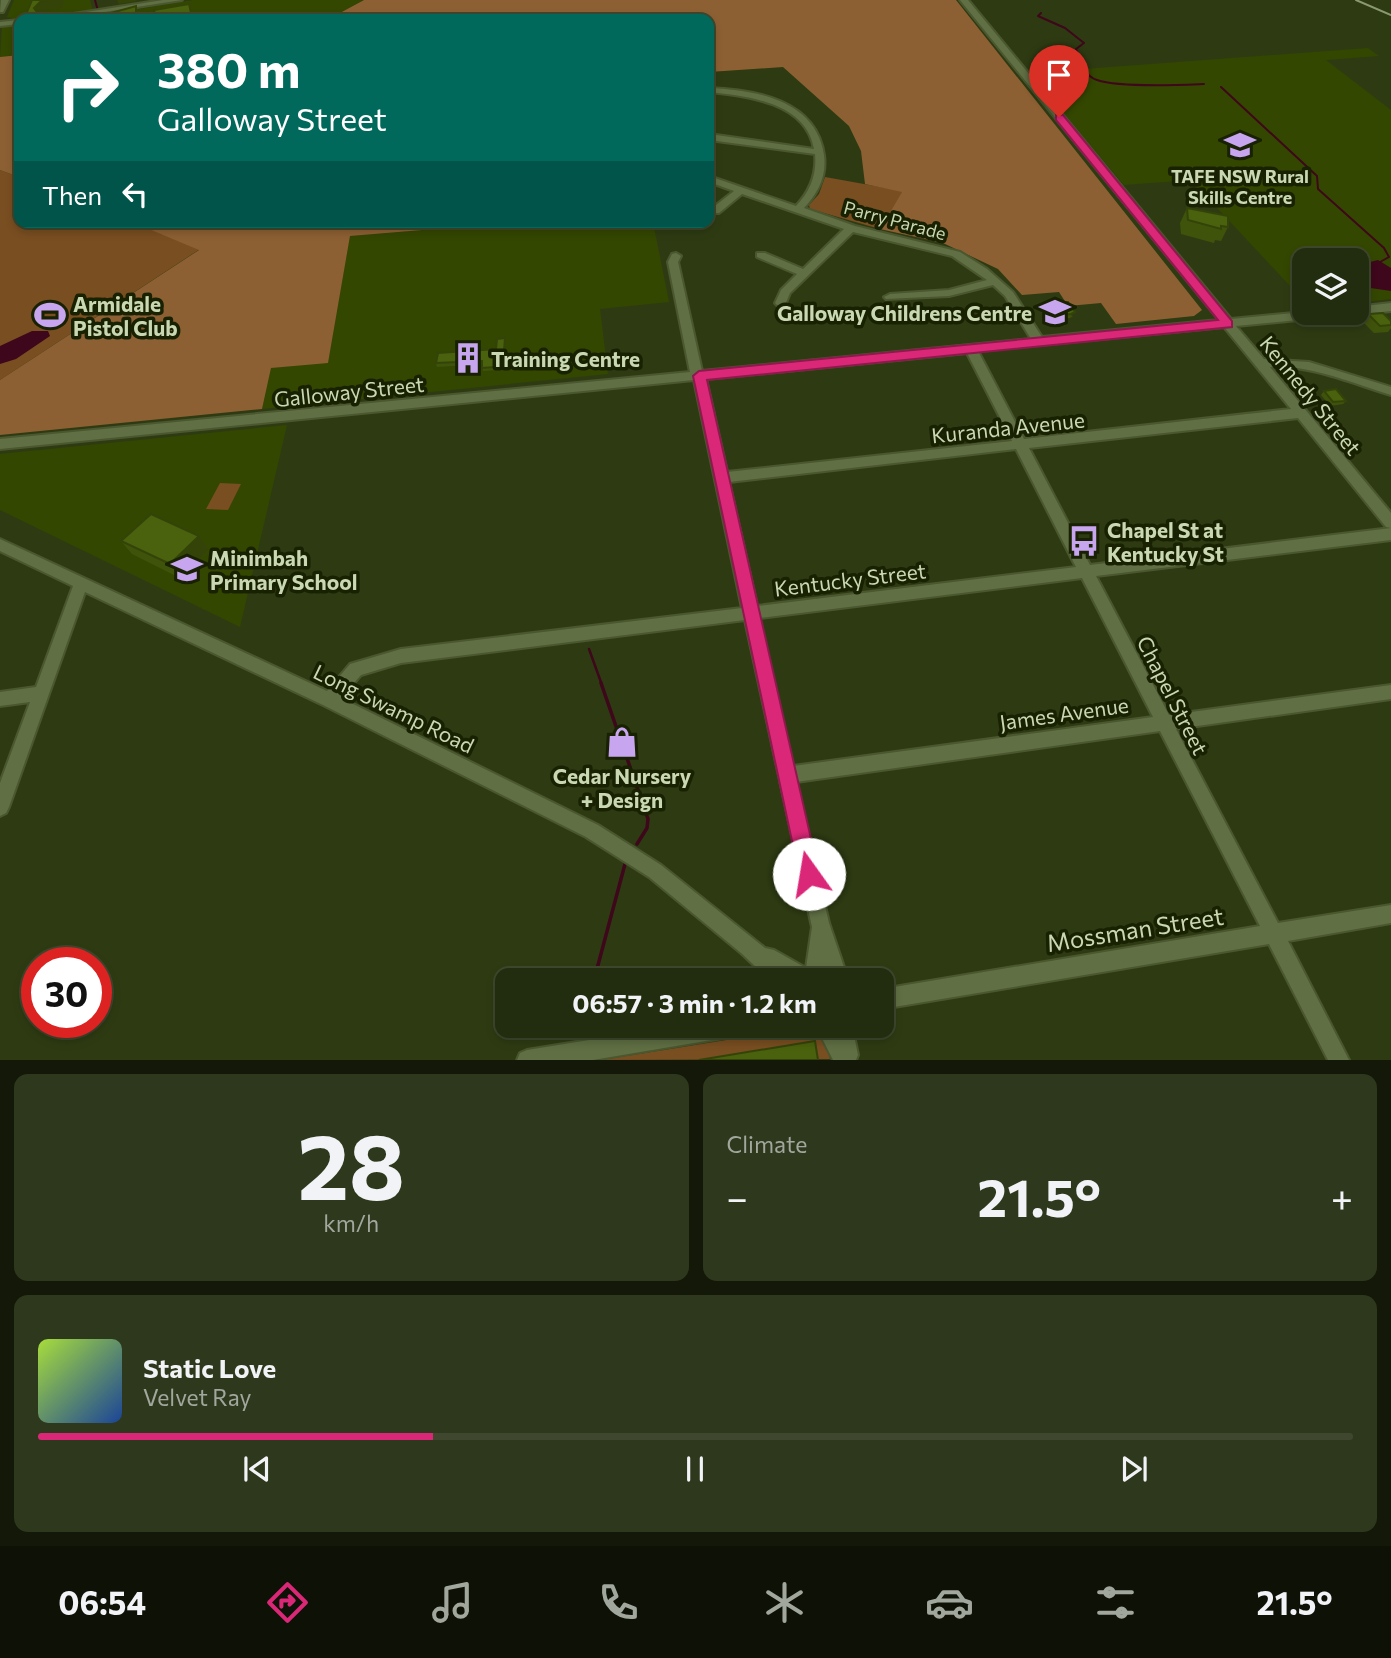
<!DOCTYPE html>
<html lang="en">
<head>
<meta charset="utf-8">
<style>
  body { margin:0; font-family:Commissioner,sans-serif; background:#2e381c; color:#f1f3f6; height:100vh; display:flex; flex-direction:column; font-size:26px; white-space:nowrap }
  * { box-sizing:border-box; margin:0 }
  p { font-size:23px; color:#a2a79e }
  .icon { flex:none; width:38px; height:38px; fill:none; stroke:currentColor; stroke-width:2; stroke-linecap:round; stroke-linejoin:round }
  .map { position:relative; height:1060px; overflow:hidden }
  .side { display:flex; flex-direction:column; gap:14px; padding:14px; background:#131808; flex:1 }
  .side>* { flex:none }
  .banner { position:absolute; left:14px; top:14px; width:700px; height:214px; border-radius:14px; box-shadow:0 4px 10px #0003,0 0 0 2px #3f482e; background:#00695c; color:#fff; overflow:hidden }
  .tools { position:absolute; left:1292px; top:248px; display:grid; gap:14px }
  .tools a { display:grid; place-items:center; width:77px; height:77px; border-radius:14px; background:#222c0e; box-shadow:0 4px 10px #0003,0 0 0 2px #3f482e; font-size:35px }
  .speed { position:absolute; left:21px; top:947px; display:flex; gap:14px; font-size:35px; font-weight:700; text-align:center }
  .speed>* { display:grid; place-content:center; width:91px; height:91px; border-radius:50%; background:#222c0e; box-shadow:0 4px 10px #0003,0 0 0 2px #3f482e; line-height:1 }
  .speed .limit { border:10px solid #d22; background:#fff; color:#111 }
  .pin { position:absolute; display:grid; place-items:center; width:60px; height:60px; color:#fff; margin:-72px -30px; border-radius:50% 50% 50% 0; rotate:-45deg; box-shadow:0 0 7px #0007 }
  .pin .icon { rotate:45deg }
  .me { position:absolute; width:77px; margin:-38px; rotate:347deg; stroke-linejoin:round; filter:drop-shadow(0 0 5px #0008) }
  .turn { display:flex; align-items:center; gap:24px; height:147px; padding:0 28px; font-size:32px }
  .turn .icon { width:91px; height:91px; stroke-width:2.5 }
  .turn b { display:block; font-size:49px; line-height:60px }
  .then { display:flex; align-items:center; height:66px; padding:0 28px; background:#0003; gap:14px; font-size:26px }
  .big { font-size:52px; font-weight:700; line-height:1.1 }
  .side .widget { flex:1; display:flex; flex-direction:column; justify-content:center; gap:10px; min-width:0; padding:0 24px; border-radius:14px; background:#2e381c }
  .side .dial { align-items:center; gap:0 }
  .dial b { font-size:91px; line-height:1 }
  .song { display:flex; align-items:center; gap:21px }
  .cover { width:84px; height:84px; border-radius:10px; background:linear-gradient(135deg,hsl(80 70% 55%),hsl(220 70% 35%)) }
  .played { height:7px; border-radius:4px; background:linear-gradient(90deg,#db2777 30%,#3f482e 30%) }
  .keys { display:flex; justify-content:space-around; direction:ltr }
  .heat { display:flex; justify-content:space-between; align-items:center; font-size:38px; direction:ltr }
  .side .tiles { flex:1; display:grid; gap:14px; grid-template-columns:1fr 1fr }
  .widget:last-child { grid-column:span 2 }
  .trip { position:absolute; left:495px; top:968px; width:399px; height:70px; border-radius:14px; background:#222c0e; box-shadow:0 4px 10px #0003,0 0 0 2px #3f482e; font-weight:700; line-height:70px; text-align:center }
  .tab-bar { display:flex; height:112px; justify-content:space-around; align-items:center; background:#0e1206; color:#a2a79e }
  .tab-bar .icon { width:49px; height:49px }
  .tab-bar .active { color:#db2777 }
  .tab-bar b { font-size:32px; color:#f1f3f6 }
  .map>svg:first-child { display:block }
  .built { fill:#344700 }
  .green { fill:#794e21 }
  .forest { fill:#8d6033 }
  .water { fill:#3e071b }
  .lines { fill:none; stroke-linecap:round; stroke-linejoin:round }
  .stream-far2 { stroke:#3e071b; stroke-width:2 }
  .stream-far1 { stroke:#3e071b; stroke-width:2.5 }
  .stream { stroke:#3e071b; stroke-width:3.5 }
  .minor-casing { stroke:#4a572f; stroke-width:4 }
  .minor { fill:#606f44; fill-rule:evenodd }
  .rail { stroke:#8b9972; stroke-width:2 }
  .wall { fill:#40530b }
  .shaded-wall { fill:#344409 }
  .building { fill:#4a610d; stroke:#344409; stroke-width:2 }
  .route { fill:#db2777; stroke:#8e194d; stroke-width:2 }
  .labels { text-anchor:middle; dominant-baseline:central; stroke-width:7; stroke-linejoin:round; paint-order:stroke }
  .far-poi-label { font-size:18px; font-weight:bold; fill:#c9d8b2; stroke:#182102 }
  .far-street-label { font-size:18px; fill:#c9d8b2; stroke:#182102 }
  .poi-label { font-size:21px; font-weight:bold; fill:#c9d8b2; stroke:#182102; text-anchor:start }
  .street-label { font-size:21px; fill:#c9d8b2; stroke:#182102 }
  .near-street-label { font-size:24px; fill:#c9d8b2; stroke:#182102 }
</style>
</head>
<body>
<div class="map">
<svg width="1391" height="1060" viewBox="0 0 1391 1060">
  <rect width="100%" height="100%" fill="#2e3b12"/>
  <path class="built" d="M14,0H90L93,11L15,19L7,17Z
    M193,0H363L338,14L306,19H106L105,15Z
    M19,25V55L0,57L2,27Z
    M1368,48L1379,56L1326,60L1391,110V299L1356,303V261H1304V301L1191,180L1124,185L1030,73Z
    M520,222H653L669,302L600,309L608,374L262,409L271,368L328,362L350,236Z
    M287,425L240,627L0,510V454Z"/>
  <path class="green" d="M0,170L19,177V222H132L200,249L0,380Z
    M825,177L903,191L880,229L810,209L809,205L819,194Z
    M220,483L241,484L228,510L206,509Z
    M814,1026L826,1038L830,1059L601,1060Z"/>
  <path class="forest" d="M364,0H956L1202,310L1194,316L1116,324L1101,303L1068,306L1059,292L1022,295L998,269L943,243L880,229L902,192L865,184L861,151L849,126L783,67L709,72V19H306L338,14Z
    M19,55V177L0,170V57Z
    M132,222H520L350,236L328,363L271,368L262,409L0,435V380L199,250Z"/>
  <path class="water" d="M1336,257L1366,263L1378,260L1391,268V291L1357,286L1356,261H1337Z
    M32,331H48L50,336L16,359L0,364V346Z"/>
  <g class="lines">
    <path class="stream-far2" d="M95,0L98,11
      M1041,13L1038,16L1065,28L1084,43L1076,49C1080,61 1084,76 1097,80C1120,88 1179,85 1204,84
      M99,14L100,19
      M1221,87L1317,176L1318,189L1384,248L1389,257L1380,262"/>
    <path class="stream-far1" d="M589,649L602,685"/>
    <path class="stream" d="M601,683L648,819L647,828L637,844
      M594,980L625,864"/>
    <defs>
      <path id="minor" d="M1,0H9L3,12H0Z
        M163,0H182L59,19H41Z
        M960,0H968L1231,319L1304,312L1334,313L1329,317L1236,326L1264,359L1309,362L1391,387V395C1351,383 1312,365 1270,367L1391,513V540L1096,576L1169,715L1391,685V699L1176,729L1278,923L1391,905V923L1288,941L1349,1060H1328L1269,944L882,1009V989L1260,926L1160,731L796,782L829,923L847,976L845,980H829L826,971L823,977L816,980H770L741,953L649,877L586,837L323,705L85,592L9,807L6,813L0,816V783L30,702L0,706V692L36,687L73,586L0,551V539L327,691L350,664L401,649L742,608L694,380L0,449V439L690,372L668,262L672,254L676,253L681,256L678,262L702,371L1031,339L1005,296L993,285L949,296L886,299L884,297L890,294L949,290L987,280L952,256L853,232L790,293L785,305H777L775,303L781,290L797,274L757,257V253H765L803,269L844,229L742,194L719,213H711V209L734,191L709,182V176L796,206C810,191 817,175 815,154L709,140V134L814,149C806,102 747,96 709,92V88C756,90 816,100 824,155C827,176 818,193 804,208L855,226L960,252L987,269L1013,292L1042,337L1219,320ZM1224,327L1291,409L1024,439L978,351ZM967,353L1012,441L727,472L706,379ZM1298,418L1386,527L1391,528L1090,565L1029,448ZM1016,449L1076,567L757,606L729,482ZM1082,578L1153,717L793,766L759,618ZM745,620L812,927L806,968L774,950L765,948L661,865L598,825L341,698L361,675L401,663Z
        M19,20V24L0,26V22Z
        M1391,303V311L1356,315L1352,313H1356V307Z
        M676,1026H745L742,1033L735,1036L593,1060H517L520,1053L527,1050Z
        M816,1026H852L858,1055L856,1060H833Z"/>
    </defs>
    <use href="#minor" class="minor-casing"/>
    <use href="#minor" class="minor"/>
    <path class="rail" d="M1356,0L1391,15"/>
  </g>
  <path class="wall" d="M1187,208L1228,227L1221,241L1215,240L1214,243L1181,234L1180,223Z
    M1039,304L1073,316L1070,318L1049,320L1038,308Z
    M1368,314L1391,321V328L1388,332L1374,333L1363,322Z
    M505,338V354L497,355L496,370L483,371L482,364L437,367L436,363L496,349Z
    M1324,391L1346,401L1343,404L1330,406L1321,395Z
    M121,541L209,550L180,578L132,554Z"/>
  <path class="shaded-wall" d="M50,0H65L62,8L46,11L39,17L40,19H25L34,8L41,1Z
    M117,0H136L137,1L119,4Z
    M189,4L193,19H176Z
    M199,536L209,550L180,578L170,564Z"/>
  <path class="building" d="M32,0H50L41,1L34,8L37,12L34,18L24,19Z
    M189,4L192,17L176,19H156L154,10Z
    M136,6V19H111V13Z
    M78,15L77,19H59V17Z
    M1187,208L1228,216V227L1221,226V229L1188,220Z
    M1068,302L1075,312L1071,314L1050,316L1039,304Z
    M1383,313L1391,321V325L1380,326L1368,314Z
    M505,338L504,351H496L495,367L482,368V361L436,363L438,353L496,349L497,339Z
    M1336,389L1346,401L1333,402L1324,391Z
    M151,514L199,536L170,564L121,541Z
    M815,1041L818,1060H699Z"/>
  <path class="route" d="M1056,115H1063L1232,321V327L707,380L819,874L816,881L809,884L802,881L799,874L693,376L699,371L1218,320L1056,120Z"/>
  <defs>
    <symbol id="university-bare" viewBox="-9 -9 18 18"><path d="M0-5L7-2L0 1L-7-2ZM-4 1L0 2.5L4 1V4Q0 6-4 4Z" fill="#c7a6ef" stroke="#182102" stroke-width="2.5" paint-order="stroke"/></symbol>
    <symbol id="school-bare" viewBox="-9 -9 18 18"><path d="M0-5L7-2L0 1L-7-2ZM-4 1L0 2.5L4 1V4Q0 6-4 4Z" fill="#c7a6ef" stroke="#182102" stroke-width="2.5" paint-order="stroke"/></symbol>
    <symbol id="stadium-bare" viewBox="-9 -9 18 18"><path d="M0-5a6.5 5 0 1 0 0 10a6.5 5 0 1 0 0-10ZM-3.5-1.8h7v3.6h-7Z" fill="#c7a6ef" stroke="#182102" stroke-width="2.5" paint-order="stroke"/></symbol>
    <symbol id="building-bare" viewBox="-9 -9 18 18"><path d="M-4-6H4V6H1V3H-1V6H-4ZM-2.5-4.3h1.7v1.8h-1.7ZM.8-4.3h1.7v1.8H.8ZM-2.5-1h1.7V.8h-1.7ZM.8-1h1.7V.8H.8Z" fill="#c7a6ef" stroke="#182102" stroke-width="2.5" paint-order="stroke"/></symbol>
    <symbol id="bus-bare" viewBox="-9 -9 18 18"><path d="M-5-6H5V4H4V6H2V4H-2V6H-4V4H-5ZM-3.5-4V0h7V-4ZM-3.5 1.2v1.5H-2V1.2ZM2 1.2v1.5H3.5V1.2Z" fill="#c7a6ef" stroke="#182102" stroke-width="2.5" paint-order="stroke"/></symbol>
    <symbol id="shop-bare" viewBox="-9 -9 18 18"><path d="M-5-2.5h2.3a2.7 3.5 0 0 1 5.4 0H5L5.5 6h-11ZM-1.5-2.5h3a1.5 2.3 0 0 0-3 0Z" fill="#c7a6ef" stroke="#182102" stroke-width="2.5" paint-order="stroke"/></symbol>
  </defs>
  <g fill-rule="evenodd">
    <use href="#university-bare" x="1218" y="123" width="44" height="44"/>
    <use href="#school-bare" x="1033" y="290" width="44" height="44"/>
    <use href="#stadium-bare" x="28" y="293" width="44" height="44"/>
    <use href="#building-bare" x="446" y="336" width="44" height="44"/>
    <use href="#bus-bare" x="1062" y="519" width="44" height="44"/>
    <use href="#school-bare" x="165" y="547" width="44" height="44"/>
    <use href="#shop-bare" x="600" y="720" width="44" height="44"/>
  </g>
  <g class="labels">
    <g class="far-poi-label">
      <text x="1240" y="176">TAFE NSW Rural<tspan x="1240" dy="21">Skills Centre</tspan></text>
    </g>
    <g class="far-street-label">
      <text transform="translate(895 220) rotate(15)">Parry Parade</text>
    </g>
    <g class="poi-label">
      <text x="73" y="303">Armidale<tspan x="73" dy="24">Pistol Club</tspan></text>
      <text x="1032" y="312" text-anchor="end">Galloway Childrens Centre</text>
      <text x="491" y="358">Training Centre</text>
      <text x="1107" y="529">Chapel St at<tspan x="1107" dy="24">Kentucky St</tspan></text>
      <text x="210" y="557">Minimbah<tspan x="210" dy="24">Primary School</tspan></text>
      <text x="622" y="775" text-anchor="middle">Cedar Nursery<tspan x="622" dy="24">+ Design</tspan></text>
    </g>
    <g class="street-label">
      <text transform="translate(349 391) rotate(-6)">Galloway Street</text>
      <text transform="translate(1311 395) rotate(51)">Kennedy Street</text>
      <text transform="translate(1008 427) rotate(-6)">Kuranda Avenue</text>
      <text transform="translate(850 579) rotate(-7)">Kentucky Street</text>
      <text transform="translate(1173 695) rotate(63)">Chapel Street</text>
      <text transform="translate(394 708) rotate(26)">Long Swamp Road</text>
      <text transform="translate(1064 713) rotate(-8)">James Avenue</text>
    </g>
    <g class="near-street-label">
      <text transform="translate(1135 929) rotate(-9)">Mossman Street</text>
    </g>
  </g>
</svg>
<div class="tools">
<a><svg class="icon" aria-label="layers" viewBox="0 0 24 24"><path d="M12 4l9 5-9 5-9-5zM3 14l9 5 9-5"/></svg></a>
</div>
<div class="speed"><div class="limit">30</div></div>
<div class="pin" style="left:1059px;top:117px;background:#d93025"><svg class="icon" aria-label="arrive" viewBox="0 0 24 24"><path d="M6 21V4h12l-3 4 3 4H6"/></svg></div>
<svg class="me" style="left:809px;top:874px" viewBox="-20 -20 40 40"><circle r="19" fill="#fff"/><path d="M0-13L10 11 0 6-10 11z" fill="#db2777"/></svg>
<div class="trip">06:57 · 3 min · 1.2 km</div>
<div class="banner">
<div class="turn"><svg class="icon" aria-label="right" viewBox="0 0 24 24"><path d="M7 20v-9h11M14 6l5 5-5 5"/></svg><div><b>380 m</b>Galloway Street</div></div>
<div class="then">Then<svg class="icon" aria-label="left" viewBox="0 0 24 24"><path d="M17 20v-9H6M10 6l-5 5 5 5"/></svg></div>
</div>
</div>
<section class="side">
<div class="tiles">
<div class="widget dial"><b>28</b><p>km/h</p></div>
<div class="widget"><p>Climate</p>
<div class="heat"><a>−</a><b class="big">21.5°</b><a>+</a></div>
</div>
<div class="widget">
<div class="song"><i class="cover"></i><div><b>Static Love</b><p>Velvet Ray</p></div></div>
<div class="played"></div>
<div class="keys"><svg class="icon" aria-label="previous" viewBox="0 0 24 24"><path d="M18 5L8 12l10 7zM5 5v14"/></svg><svg class="icon" aria-label="pause" viewBox="0 0 24 24"><path d="M8 5v14M16 5v14"/></svg><svg class="icon" aria-label="next" viewBox="0 0 24 24"><path d="M6 5l10 7-10 7zM19 5v14"/></svg></div>
</div>
</div>
</section>
<nav class="tab-bar">
<b>06:54</b>
<svg class="icon active" aria-label="directions" viewBox="0 0 24 24"><path d="M12 3l9 9-9 9-9-9zM9 14v-3h6M13 9l2 2-2 2"/></svg>
<svg class="icon" aria-label="music" viewBox="0 0 24 24"><path d="M9 18V5l10-2v13"/><circle cx="6" cy="18" r="3"/><circle cx="16" cy="16" r="3"/></svg>
<svg class="icon" aria-label="phone" viewBox="0 0 24 24"><path d="M5 4h4l2 5-3 2q2 4 5 5l2-3 5 2v4C11 20 4 13 5 4z"/></svg>
<svg class="icon" aria-label="climate" viewBox="0 0 24 24"><path d="M12 3v18M4 7l16 10M4 17L20 7"/></svg>
<svg class="icon" aria-label="car" viewBox="0 0 24 24"><path d="M5 17H2v-5l4-1 3-4h7l3 4 3 1v5h-3M9 17h6M6 11h13"/><circle cx="7" cy="17" r="2"/><circle cx="17" cy="17" r="2"/></svg>
<svg class="icon" aria-label="filters" viewBox="0 0 24 24"><path d="M4 7h16M4 17h16"/><circle cx="9" cy="7" r="2"/><circle cx="15" cy="17" r="2"/></svg>
<b>21.5°</b>
</nav>
</body>
</html>
